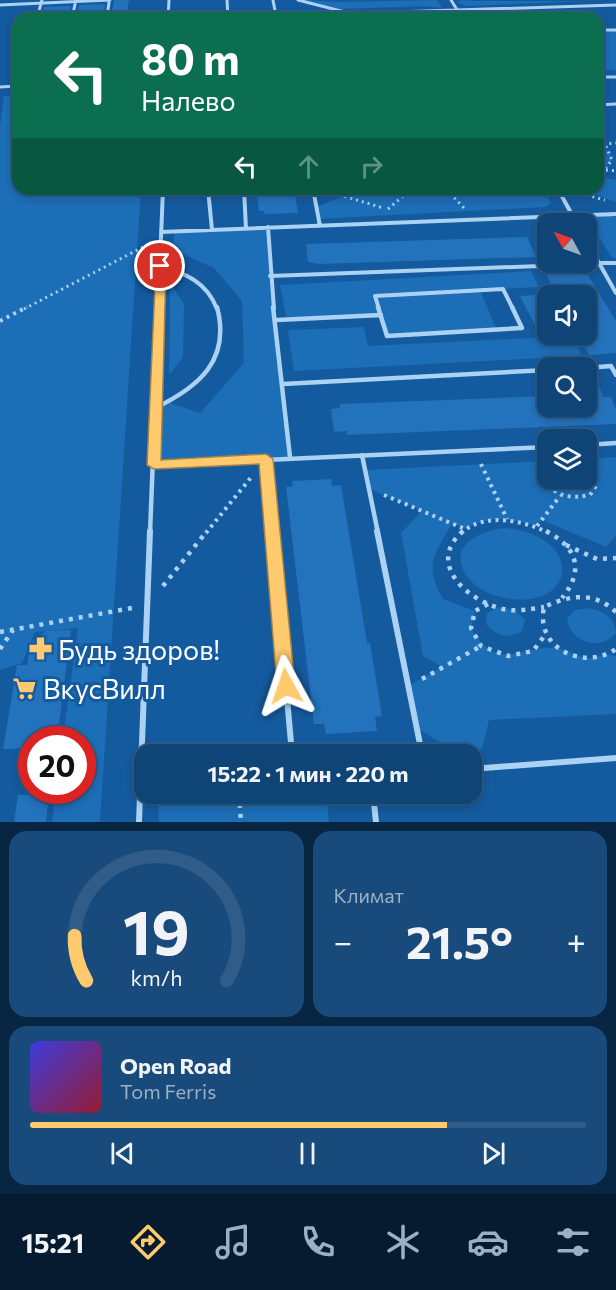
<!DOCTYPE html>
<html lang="ru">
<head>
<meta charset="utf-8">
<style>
  body { margin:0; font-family:Commissioner,sans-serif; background:#184b7b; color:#f1f3f6; height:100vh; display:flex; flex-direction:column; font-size:22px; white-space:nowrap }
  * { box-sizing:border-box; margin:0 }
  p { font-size:20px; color:#9bb0c5 }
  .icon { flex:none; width:33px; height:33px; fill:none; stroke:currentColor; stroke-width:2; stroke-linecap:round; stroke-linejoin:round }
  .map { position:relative; height:822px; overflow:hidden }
  .drawer { display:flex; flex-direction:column; gap:9px; padding:9px; background:#082541; flex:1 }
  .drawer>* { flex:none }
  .hud { position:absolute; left:12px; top:12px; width:592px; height:183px; border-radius:18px; box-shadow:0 3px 9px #0003,0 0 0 2px #2f5c88; background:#0b6e4f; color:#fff; overflow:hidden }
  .needle { width:39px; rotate:310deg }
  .controls { position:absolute; left:537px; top:213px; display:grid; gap:12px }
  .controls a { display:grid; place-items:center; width:60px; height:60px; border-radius:12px; background:#0f4476; box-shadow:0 3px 9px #0003,0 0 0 2px #2f5c88; font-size:30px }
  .speed { position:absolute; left:18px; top:726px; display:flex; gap:12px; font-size:30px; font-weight:700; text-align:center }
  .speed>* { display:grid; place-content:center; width:78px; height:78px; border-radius:50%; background:#0f4476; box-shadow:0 3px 9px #0003,0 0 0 2px #2f5c88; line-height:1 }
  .speed .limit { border:9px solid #d22; background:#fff; color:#111 }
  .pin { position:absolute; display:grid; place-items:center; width:51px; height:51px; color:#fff; margin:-26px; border:3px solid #fff; border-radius:50%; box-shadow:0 2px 6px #0007 }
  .me { position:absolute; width:66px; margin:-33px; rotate:355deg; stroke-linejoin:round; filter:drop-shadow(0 0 4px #0008) }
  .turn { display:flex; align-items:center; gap:21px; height:126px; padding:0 30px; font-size:27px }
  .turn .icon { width:78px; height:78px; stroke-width:2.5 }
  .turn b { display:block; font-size:42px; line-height:51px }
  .lanes { display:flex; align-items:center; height:57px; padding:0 30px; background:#0003; justify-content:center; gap:30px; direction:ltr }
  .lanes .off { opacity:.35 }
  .big { font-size:45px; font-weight:700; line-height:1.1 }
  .drawer .tile { flex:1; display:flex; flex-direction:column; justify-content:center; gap:9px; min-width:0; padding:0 21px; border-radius:18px; background:#184b7b }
  .drawer .dial { align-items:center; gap:0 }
  .dial svg { height:156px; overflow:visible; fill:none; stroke:#2f5c88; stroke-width:7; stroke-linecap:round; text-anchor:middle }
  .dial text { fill:#f1f3f6; stroke:none }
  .song { display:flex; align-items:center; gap:18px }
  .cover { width:72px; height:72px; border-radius:9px; background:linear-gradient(135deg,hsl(240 70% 55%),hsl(350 70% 35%)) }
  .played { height:6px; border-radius:3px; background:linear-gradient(90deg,#ffca6e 75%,#2f5c88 75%) }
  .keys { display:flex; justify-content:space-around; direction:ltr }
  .heat { display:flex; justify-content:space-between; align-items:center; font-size:33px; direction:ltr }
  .drawer .tiles { flex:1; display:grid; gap:9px; grid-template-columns:1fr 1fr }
  .tile:last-child { grid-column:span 2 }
  .trip { position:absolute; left:134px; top:744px; width:348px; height:60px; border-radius:18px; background:#0f4476; box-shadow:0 3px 9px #0003,0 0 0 2px #2f5c88; font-weight:700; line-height:60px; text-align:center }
  .dock { display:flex; height:96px; justify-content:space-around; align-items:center; background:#061b2f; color:#9bb0c5 }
  .dock .icon { width:42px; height:42px }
  .dock .active { color:#ffca6e }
  .dock b { font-size:27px; color:#f1f3f6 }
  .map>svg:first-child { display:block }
  .green { fill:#1c6eb7 }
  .building { fill:#2372bc }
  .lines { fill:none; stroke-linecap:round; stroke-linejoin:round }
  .path-far2 { stroke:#abd1f3; stroke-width:3; stroke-dasharray:2 4; stroke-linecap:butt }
  .path-far1 { stroke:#abd1f3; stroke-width:4; stroke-dasharray:3 4.5; stroke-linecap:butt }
  .path { stroke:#abd1f3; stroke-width:4.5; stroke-dasharray:4 6; stroke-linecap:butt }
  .service-far3 { stroke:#abd1f3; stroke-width:3 }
  .service-far2 { stroke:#abd1f3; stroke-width:4 }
  .service-far1 { stroke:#abd1f3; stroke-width:4.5 }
  .service { stroke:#abd1f3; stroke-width:6 }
  .route { fill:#ffca6e; stroke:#a68348; stroke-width:1.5 }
  .labels { text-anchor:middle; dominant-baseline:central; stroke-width:6; stroke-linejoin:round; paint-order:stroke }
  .near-poi-label { font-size:27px; fill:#fff; stroke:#145a9e; text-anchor:start }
</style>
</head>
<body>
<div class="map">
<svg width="616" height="822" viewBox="0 0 616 822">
  <rect width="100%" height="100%" fill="#145a9e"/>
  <path class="green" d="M303,0L339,2L437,0L442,8L426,6L341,9Z
    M463,0L474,1H586L466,6L456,2Z
    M598,30H616V70H599Z
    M4,96H18V189H141L100,822H52L56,791L82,790V740L63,739L78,628L35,632L22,663L0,670V127Z
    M599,141L611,154L612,160L600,177L616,180V202L580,189H598Z
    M334,189H403L429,193L447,189H543L551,203L545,207L319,219L316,207L339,198Z
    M613,214L616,218V258H612L585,215Z
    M268,227L290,457L154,465L155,408L167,402L200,413L244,363L242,301L214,268L174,250V232Z
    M531,271L539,287L480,290L497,330L387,336L380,315L287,321L280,285Z
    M170,283L184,304L183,357L169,375Z
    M364,327L368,346L572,336L582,356L294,371L288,330Z
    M616,457V536L606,547L542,520L537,526C515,519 486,515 466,529L452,524C434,554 424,566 443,599L475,611L471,628C499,675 518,644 557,648C568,649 578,658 589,658C598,657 607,652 616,657V714L489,720L482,749L448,747L417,728L408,686L442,667L423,656L401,533L422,511L369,489L366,470L547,461L548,478H586L587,459Z
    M505,528C589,537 575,615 500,597C488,594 474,587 466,575C447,545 481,530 505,528Z
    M499,607L516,611L525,620L522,631C507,639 498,637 486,624L487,613Z
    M589,608C604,612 614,616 616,633C600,652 571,643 567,619L575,610Z
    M158,794H326L329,822H159Z"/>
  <path class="building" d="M114,0H129L126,18H111Z
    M105,4L103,18H76L79,5Z
    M71,6L68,18H41L44,7Z
    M256,189H294L298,213L265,214L264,211H259Z
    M527,237L536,257L319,264L308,262L306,244Z
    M574,271L576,274L586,272L616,321V353L589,355L578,334H586V296H557L545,272Z
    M548,294V351L520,296Z
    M586,372H594L603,397H611L616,409V424L347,435V431L334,432L331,409L340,408V404L548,396V406H586Z
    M331,479L332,486L341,485L367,643H370L382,716L375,717L377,731L326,734L324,724H314L286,487L293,486L292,481Z
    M71,630L57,740H32V748L3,749L17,665H27L30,643L46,631Z
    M49,794L46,822H14L18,795Z"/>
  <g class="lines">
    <path class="path-far2" d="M598,141L605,144L616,143
      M606,170L616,171
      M598,178L612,160L605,144
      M417,189H427
      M446,189L464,208
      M575,192L605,200
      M338,194L346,189
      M327,195L337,194L383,208
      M388,209L411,189
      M24,309L147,245"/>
    <path class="path-far1" d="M0,321L27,307
      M481,464L507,519
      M548,473L544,477C553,497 570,499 590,495L596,486L592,475L586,472
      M384,495L465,529
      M537,526L560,496
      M206,533L253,475
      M461,533C485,512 522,520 549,533"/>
    <path class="path" d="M463,531C425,564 468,601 503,609C517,612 530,609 544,607
      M546,531C577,547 585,570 562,598
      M566,545L597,559L616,558
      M163,586L207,531
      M488,604L475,611L471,628L481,646L508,656L533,651L545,635
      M616,612C594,591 570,595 544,607C535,649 584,671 616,649
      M0,632L132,608
      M0,649L13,630
      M422,679L481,646
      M239,794L241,822"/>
    <path class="service-far3" d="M227,0L228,17
      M273,0L276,16
      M298,0L345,12
      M451,0L462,18
      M0,5L110,0
      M37,18L42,0
      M72,18L76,0
      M107,18L109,2
      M168,18L169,0
      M206,18L616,5
      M598,30H616
      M598,77H616
      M0,87L17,86L18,82
      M598,105L616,104"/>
    <path class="service-far2" d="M208,189L212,230
      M244,189L246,229
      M313,189L320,226
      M558,189L577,224
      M541,217L548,229
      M268,227L274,309
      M161,232L616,214
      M586,240L616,293
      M599,263H616
      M160,266C185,273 207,282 217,309
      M270,276L567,265L566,262
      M158,309L163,189
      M379,309L375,296L503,289L513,309"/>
    <path class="service-far1" d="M273,307L290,457
      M378,307L387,336L522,328L512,307
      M277,320L381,315
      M586,368L611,366L616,375
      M283,384L548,370
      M155,408C199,387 231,360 217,307
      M586,445L616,443
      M362,455L378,533
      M266,459L273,533
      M154,465L548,447
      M150,533L159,307"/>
    <path class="service" d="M272,531L292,754
      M377,531L422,754
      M471,769L616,758
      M373,794L376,822
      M139,822L150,531"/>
  </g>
  <path class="route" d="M156,263L166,266L161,460L266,454L273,459L295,686L292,691H280L277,686L259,464L154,469L147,465Z"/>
  <defs>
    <symbol id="pharmacy-bare" viewBox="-9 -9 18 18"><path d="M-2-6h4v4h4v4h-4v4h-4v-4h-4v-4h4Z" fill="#ffca6e" stroke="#145a9e" stroke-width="2.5" paint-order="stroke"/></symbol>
    <symbol id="supermarket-bare" viewBox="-9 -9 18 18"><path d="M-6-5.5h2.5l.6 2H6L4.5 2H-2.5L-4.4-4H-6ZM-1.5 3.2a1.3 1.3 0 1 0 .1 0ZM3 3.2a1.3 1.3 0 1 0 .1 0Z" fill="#ffca6e" stroke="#145a9e" stroke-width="2.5" paint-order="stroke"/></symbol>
  </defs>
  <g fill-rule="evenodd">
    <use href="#pharmacy-bare" x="24" y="632" width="33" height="33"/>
    <use href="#supermarket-bare" x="8" y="672" width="33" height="33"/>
  </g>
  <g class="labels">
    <g class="near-poi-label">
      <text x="58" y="649">Будь здоров!</text>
      <text x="43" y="688">ВкусВилл</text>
    </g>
  </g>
</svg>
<div class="controls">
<a><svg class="needle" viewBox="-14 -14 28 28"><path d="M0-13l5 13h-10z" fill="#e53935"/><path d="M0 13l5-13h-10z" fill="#9bb0c5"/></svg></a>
<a><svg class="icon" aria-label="sound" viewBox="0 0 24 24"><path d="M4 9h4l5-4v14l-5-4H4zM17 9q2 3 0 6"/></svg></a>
<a><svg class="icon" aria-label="search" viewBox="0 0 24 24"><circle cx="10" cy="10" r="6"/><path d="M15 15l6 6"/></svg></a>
<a><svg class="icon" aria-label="layers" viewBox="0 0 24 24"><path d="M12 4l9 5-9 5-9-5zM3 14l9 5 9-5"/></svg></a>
</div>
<div class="speed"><div class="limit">20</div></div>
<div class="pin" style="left:160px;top:266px;background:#d93025"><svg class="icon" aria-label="arrive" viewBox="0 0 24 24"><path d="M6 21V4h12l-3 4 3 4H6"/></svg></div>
<svg class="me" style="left:286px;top:686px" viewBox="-20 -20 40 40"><path d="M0-17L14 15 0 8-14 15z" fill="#ffca6e" stroke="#fff" stroke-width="4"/></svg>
<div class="trip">15:22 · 1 мин · 220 m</div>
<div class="hud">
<div class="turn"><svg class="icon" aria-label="left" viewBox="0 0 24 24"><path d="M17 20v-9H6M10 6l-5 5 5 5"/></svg><div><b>80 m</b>Налево</div></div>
<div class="lanes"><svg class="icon" aria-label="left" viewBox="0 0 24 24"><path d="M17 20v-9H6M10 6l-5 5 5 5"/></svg><svg class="icon off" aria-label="ahead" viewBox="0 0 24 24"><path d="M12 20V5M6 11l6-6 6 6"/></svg><svg class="icon off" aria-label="right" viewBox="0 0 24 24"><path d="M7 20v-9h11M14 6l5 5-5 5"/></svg></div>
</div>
</div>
<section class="drawer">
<div class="tiles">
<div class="tile dial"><svg viewBox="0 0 100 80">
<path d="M14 69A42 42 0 1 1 86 69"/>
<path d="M14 69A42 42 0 0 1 8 46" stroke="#ffca6e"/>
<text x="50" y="56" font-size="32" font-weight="700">19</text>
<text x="50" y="72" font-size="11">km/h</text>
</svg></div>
<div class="tile"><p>Климат</p>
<div class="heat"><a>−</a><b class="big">21.5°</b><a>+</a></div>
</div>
<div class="tile">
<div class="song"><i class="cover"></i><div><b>Open Road</b><p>Tom Ferris</p></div></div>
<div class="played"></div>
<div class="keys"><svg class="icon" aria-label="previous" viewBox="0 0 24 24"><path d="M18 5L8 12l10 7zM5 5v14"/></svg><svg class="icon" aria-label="pause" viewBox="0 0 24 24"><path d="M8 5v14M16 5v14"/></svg><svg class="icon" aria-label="next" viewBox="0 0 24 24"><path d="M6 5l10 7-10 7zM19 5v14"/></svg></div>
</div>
</div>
</section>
<nav class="dock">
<b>15:21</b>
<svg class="icon active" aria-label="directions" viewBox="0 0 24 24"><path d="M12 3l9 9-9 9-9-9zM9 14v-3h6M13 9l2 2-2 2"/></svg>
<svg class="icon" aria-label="music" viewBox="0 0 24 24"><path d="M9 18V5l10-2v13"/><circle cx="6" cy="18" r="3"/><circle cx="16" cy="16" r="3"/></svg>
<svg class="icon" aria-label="phone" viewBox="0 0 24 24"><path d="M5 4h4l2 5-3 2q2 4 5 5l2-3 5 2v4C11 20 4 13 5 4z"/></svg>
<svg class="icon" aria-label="climate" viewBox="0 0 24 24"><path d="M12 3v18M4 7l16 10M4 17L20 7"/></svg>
<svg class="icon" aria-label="car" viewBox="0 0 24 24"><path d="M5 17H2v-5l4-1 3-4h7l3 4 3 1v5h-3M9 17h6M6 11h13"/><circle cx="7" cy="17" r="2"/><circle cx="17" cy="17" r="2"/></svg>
<svg class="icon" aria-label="filters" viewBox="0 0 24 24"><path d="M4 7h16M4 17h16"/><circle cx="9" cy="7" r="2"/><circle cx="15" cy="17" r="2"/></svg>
</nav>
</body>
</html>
